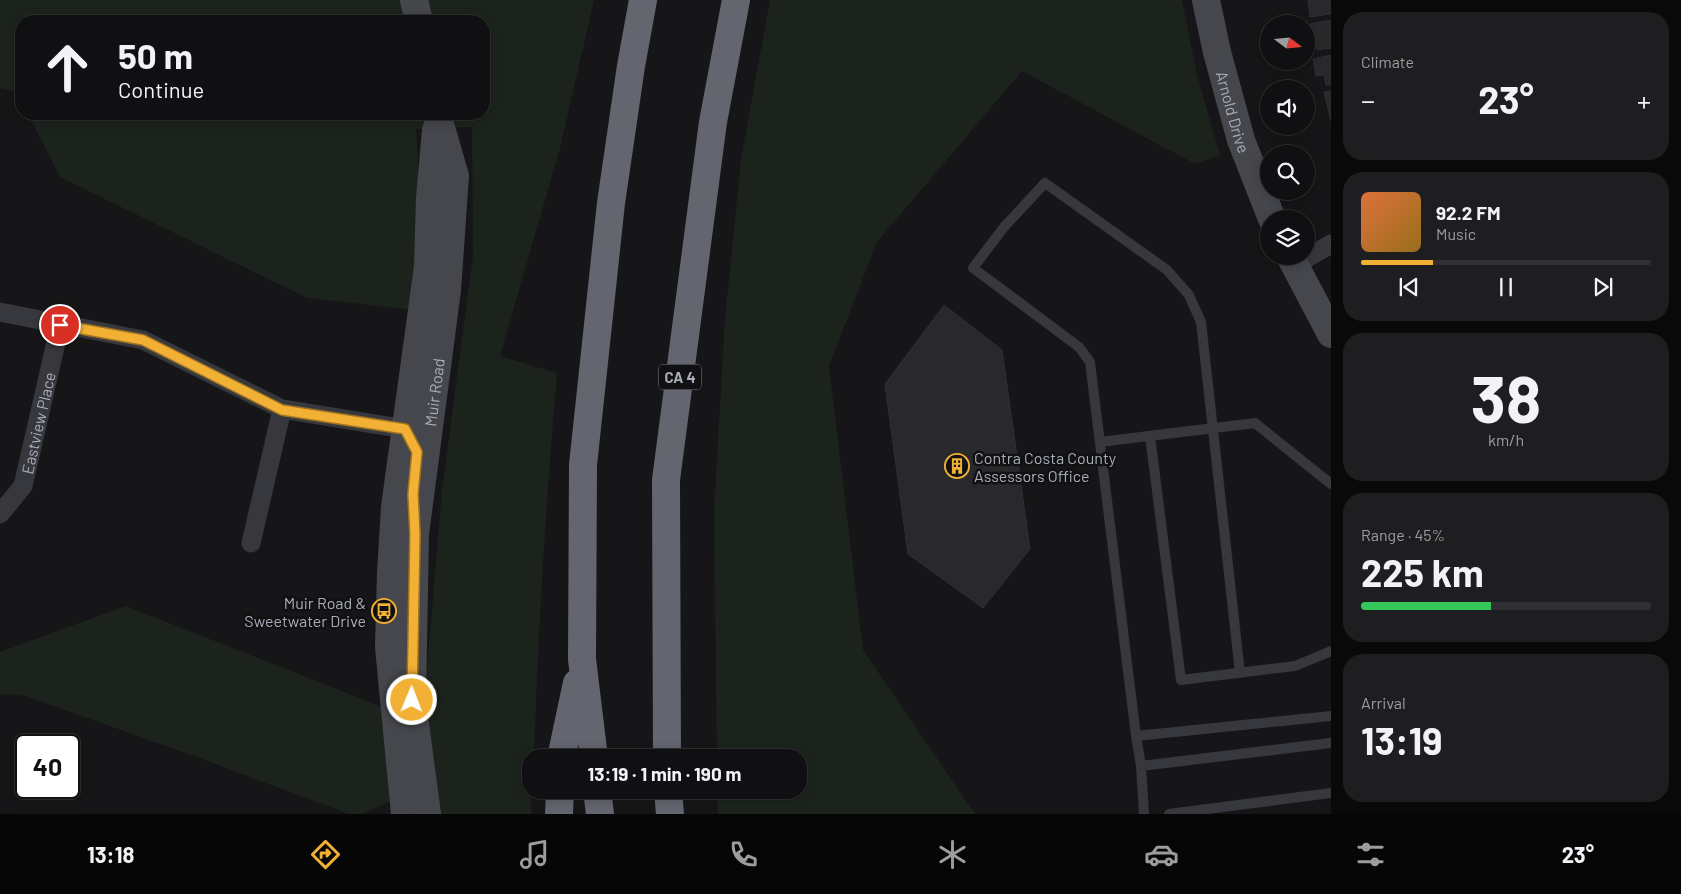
<!DOCTYPE html>
<html lang="en">
<head>
<meta charset="utf-8">
<style>
  body { margin:0; font-family:Barlow,sans-serif; background:#1e1e20; color:#f1f3f6; height:100vh; display:flex; flex-direction:column; font-size:19px; white-space:nowrap }
  * { box-sizing:border-box; margin:0 }
  p { font-size:16px; color:#9c9d9f }
  .icon { flex:none; width:28px; height:28px; fill:none; stroke:currentColor; stroke-width:2; stroke-linecap:round; stroke-linejoin:round }
  .map { position:relative; flex:1; overflow:hidden }
  .sheet { display:flex; flex-direction:column; gap:12px; padding:12px; background:#09090a; width:350px }
  .sheet>* { flex:none }
  .top-card { position:absolute; left:15px; top:15px; width:475px; height:105px; border-radius:20px; box-shadow:0 2px 12px #0003,0 0 0 1px #303032; background:#101012; color:#f1f3f6; overflow:hidden }
  .needle { width:32px; rotate:106deg }
  .controls { position:absolute; left:1260px; top:15px; display:grid; gap:10px }
  .controls a { display:grid; place-items:center; width:55px; height:55px; border-radius:50%; background:#101012; box-shadow:0 2px 12px #0003,0 0 0 1px #303032; font-size:25px }
  .speed { position:absolute; left:15px; top:734px; display:flex; gap:10px; font-size:25px; font-weight:700; text-align:center }
  .speed>* { display:grid; place-content:center; width:65px; height:65px; border-radius:50%; background:#101012; box-shadow:0 2px 12px #0003,0 0 0 1px #303032; line-height:1 }
  .speed .limit { border:2px solid #111; border-radius:8px; background:#fff; color:#111 }
  .pin { position:absolute; display:grid; place-items:center; width:42px; height:42px; color:#fff; margin:-21px; border:2px solid #fff; border-radius:50%; box-shadow:0 1px 5px #0007 }
  .me { position:absolute; width:55px; margin:-28px; rotate:1deg; stroke-linejoin:round; filter:drop-shadow(0 0 4px #0008) }
  .turn { display:flex; align-items:center; gap:18px; height:105px; padding:0 20px; font-size:22px }
  .turn .icon { width:65px; height:65px; stroke-width:2.5 }
  .turn b { display:block; font-size:35px; line-height:42px }
  .big { font-size:38px; font-weight:700; line-height:1.1 }
  .sheet .tile { flex:1; display:flex; flex-direction:column; justify-content:center; gap:8px; min-width:0; padding:0 18px; border-radius:20px; background:#1e1e20 }
  .sheet .dial { align-items:center; gap:0 }
  .dial b { font-size:65px; line-height:1 }
  .song { display:flex; align-items:center; gap:15px }
  .cover { width:60px; height:60px; border-radius:8px; background:linear-gradient(135deg,hsl(20 70% 55%),hsl(40 70% 35%)) }
  .played { height:5px; border-radius:2px; background:linear-gradient(90deg,#f2b134 25%,#303032 25%) }
  .keys { display:flex; justify-content:space-around; direction:ltr }
  .heat { display:flex; justify-content:space-between; align-items:center; font-size:28px; direction:ltr }
  .charge { height:8px; border-radius:4px; background:linear-gradient(90deg,#34c759 45%,#303032 0) }
  .trip { position:absolute; left:522px; top:749px; width:285px; height:50px; border-radius:20px; background:#101012; box-shadow:0 2px 12px #0003,0 0 0 1px #303032; font-weight:700; line-height:50px; text-align:center }
  .tabs { display:flex; height:80px; justify-content:space-around; align-items:center; background:#060607; color:#9c9d9f }
  .tabs .icon { width:35px; height:35px }
  .tabs .selected { color:#f2b134 }
  .tabs b { font-size:22px; color:#f1f3f6 }
  main { display:flex; flex:1; min-height:0 }
  .map>svg:first-child { display:block }
  .green { fill:#1c231d }
  .building { fill:#29292c; stroke:#303034 }
  .lines { fill:none; stroke-linecap:round; stroke-linejoin:round }
  .lane { stroke:#37383d; stroke-width:10 }
  .street { stroke:#37383d; stroke-width:19 }
  .secondary { stroke:#45474d; stroke-width:28 }
  .highway { stroke:#63666e; stroke-width:28 }
  .route-casing { stroke:#9d7322; stroke-width:12 }
  .route { stroke:#f2b134; stroke-width:9 }
  .labels { text-anchor:middle; dominant-baseline:central; stroke-width:5; stroke-linejoin:round; paint-order:stroke }
  .shield { fill:#111113; stroke:#7b7e86; stroke-width:1 }
  .shield-label { font-size:15px; font-weight:bold; fill:#a8adb8 }
  .street-label { font-size:16px; fill:#a8adb8; stroke:#111113 }
  .poi-label { font-size:16px; fill:#a8adb8; stroke:#111113; text-anchor:start }
</style>
</head>
<body>
<main>
<div class="map">
<svg width="1331" height="814" viewBox="0 0 1331 814">
  <rect width="100%" height="100%" fill="#161618"/>
  <path class="green" d="M0,0H594L560,148L500,356L557,373C546,501 538,629 534,757L531,758V814H438L425,692L442,490L473,256L472,127L416,129L420,197L422,311L307,298L60,177L28,114H484V21H21V101L17,93L0,88Z
    M770,0H1182L1197,75L1220,155L1195,164L1022,71L877,242L829,366L863,650L975,814H718L717,790H799V758L717,757L714,513L725,318L741,159Z
    M126,606L395,712L403,796L362,814H349L197,757L23,695L0,694V652Z"/>
  <path class="building" d="M1308,0H1331V14L1310,17Z
    M1331,20V48L1317,50L1310,24Z
    M1331,55V84L1326,85L1324,75L1316,76L1313,59Z
    M1331,91V121L1324,92Z
    M944,305L1002,350L1030,549L983,608L908,554L885,384Z"/>
  <g class="lines">
    <path class="lane" d="M1150,436L1181,680L1295,666L1331,651
      M1100,442L1255,423L1331,484
      M1136,736L1331,716
      M1141,766L1331,743
      M1144,814L1141,766L1136,736L1090,362L1079,347L973,268L1004,227L1045,183L1167,270L1189,295L1201,322L1240,673
      M1169,814L1331,793"/>
    <g class="street">
      <path d="M1295,265L1331,244"/>
      <path d="M0,312L143,340L282,409L405,429"/>
      <path id="s1" d="M0,514L23,486L60,325"/>
      <path d="M251,543L282,409"/>
    </g>
    <g class="secondary">
      <path d="M414,0L419,21"/>
      <path id="s2" d="M1206,0L1217,52L1241,140L1272,219"/>
      <path d="M1290,256L1331,334"/>
      <path d="M405,814L389,647L391,573L395,507L428,267L430,198L436,130"/>
      <path id="s3" d="M427,814L412,701L415,534L447,290L455,176L437,114"/>
    </g>
    <path class="highway" d="M561,758L577,683
      M594,758L582,659L583,465L611,203L631,66L643,0
      M667,758L666,480L713,122L736,0
      M597,790L600,814
      M668,790L670,814
      M559,814L560,790"/>
  </g>
  <g class="lines">
    <defs>
      <path id="route" d="M60,325L143,340L282,410L405,429L417,452L413,494L415,534L412,700"/>
    </defs>
    <use href="#route" class="route-casing"/>
    <use href="#route" class="route"/>
  </g>
  <defs>
    <symbol id="building-ring" viewBox="-11 -11 22 22"><circle r="9.5" fill="#111113" stroke="#f2b134" stroke-width="1.5"/><path d="M-4-6H4V6H1V3H-1V6H-4ZM-2.5-4.3h1.7v1.8h-1.7ZM.8-4.3h1.7v1.8H.8ZM-2.5-1h1.7V.8h-1.7ZM.8-1h1.7V.8H.8Z" fill="#f2b134"/></symbol>
    <symbol id="bus-ring" viewBox="-11 -11 22 22"><circle r="9.5" fill="#111113" stroke="#f2b134" stroke-width="1.5"/><path d="M-5-6H5V4H4V6H2V4H-2V6H-4V4H-5ZM-3.5-4V0h7V-4ZM-3.5 1.2v1.5H-2V1.2ZM2 1.2v1.5H3.5V1.2Z" fill="#f2b134"/></symbol>
  </defs>
  <g fill-rule="evenodd">
    <use href="#building-ring" x="943" y="452" width="28" height="28"/>
    <use href="#bus-ring" x="370" y="597" width="28" height="28"/>
  </g>
  <g class="labels">
    <rect class="shield" x="659" y="364.5" width="42" height="25" rx="4"/>
    <g class="shield-label">
      <text x="680" y="377">CA 4</text>
    </g>
    <g class="street-label">
      <text stroke="none"><textPath href="#s2" startOffset="115">Arnold Drive</textPath></text>
      <text stroke="none"><textPath href="#s3" startOffset="424">Muir Road</textPath></text>
      <text stroke="none"><textPath href="#s1" startOffset="101">Eastview Place</textPath></text>
    </g>
    <g class="poi-label">
      <text x="974" y="457">Contra Costa County<tspan x="974" dy="18">Assessors Office</tspan></text>
      <text x="366" y="602" text-anchor="end">Muir Road &amp;<tspan x="366" dy="18">Sweetwater Drive</tspan></text>
    </g>
  </g>
</svg>
<div class="controls">
<a><svg class="needle" viewBox="-14 -14 28 28"><path d="M0-13l5 13h-10z" fill="#e53935"/><path d="M0 13l5-13h-10z" fill="#9c9d9f"/></svg></a>
<a><svg class="icon" aria-label="sound" viewBox="0 0 24 24"><path d="M4 9h4l5-4v14l-5-4H4zM17 9q2 3 0 6"/></svg></a>
<a><svg class="icon" aria-label="search" viewBox="0 0 24 24"><circle cx="10" cy="10" r="6"/><path d="M15 15l6 6"/></svg></a>
<a><svg class="icon" aria-label="layers" viewBox="0 0 24 24"><path d="M12 4l9 5-9 5-9-5zM3 14l9 5 9-5"/></svg></a>
</div>
<div class="speed"><div class="limit">40</div></div>
<div class="pin" style="left:60px;top:325px;background:#d93025"><svg class="icon" aria-label="arrive" viewBox="0 0 24 24"><path d="M6 21V4h12l-3 4 3 4H6"/></svg></div>
<svg class="me" style="left:412px;top:700px" viewBox="-20 -20 40 40"><circle r="17" fill="#f2b134" stroke="#fff" stroke-width="3"/><path d="M0-11L8 9 0 5-8 9z" fill="#fff"/></svg>
<div class="trip">13:19 · 1 min · 190 m</div>
<div class="top-card">
<div class="turn"><svg class="icon" aria-label="ahead" viewBox="0 0 24 24"><path d="M12 20V5M6 11l6-6 6 6"/></svg><div><b>50 m</b>Continue</div></div>
</div>
</div>
<section class="sheet">
<div class="tile"><p>Climate</p>
<div class="heat"><a>−</a><b class="big">23°</b><a>+</a></div>
</div>
<div class="tile">
<div class="song"><i class="cover"></i><div><b>92.2 FM</b><p>Music</p></div></div>
<div class="played"></div>
<div class="keys"><svg class="icon" aria-label="previous" viewBox="0 0 24 24"><path d="M18 5L8 12l10 7zM5 5v14"/></svg><svg class="icon" aria-label="pause" viewBox="0 0 24 24"><path d="M8 5v14M16 5v14"/></svg><svg class="icon" aria-label="next" viewBox="0 0 24 24"><path d="M6 5l10 7-10 7zM19 5v14"/></svg></div>
</div>
<div class="tile dial"><b>38</b><p>km/h</p></div>
<div class="tile"><p>Range · 45%</p><b class="big">225 km</b><div class="charge"></div></div>
<div class="tile"><p>Arrival</p><b class="big">13:19</b></div>
</section>
</main>
<nav class="tabs">
<b>13:18</b>
<svg class="icon selected" aria-label="directions" viewBox="0 0 24 24"><path d="M12 3l9 9-9 9-9-9zM9 14v-3h6M13 9l2 2-2 2"/></svg>
<svg class="icon" aria-label="music" viewBox="0 0 24 24"><path d="M9 18V5l10-2v13"/><circle cx="6" cy="18" r="3"/><circle cx="16" cy="16" r="3"/></svg>
<svg class="icon" aria-label="phone" viewBox="0 0 24 24"><path d="M5 4h4l2 5-3 2q2 4 5 5l2-3 5 2v4C11 20 4 13 5 4z"/></svg>
<svg class="icon" aria-label="climate" viewBox="0 0 24 24"><path d="M12 3v18M4 7l16 10M4 17L20 7"/></svg>
<svg class="icon" aria-label="car" viewBox="0 0 24 24"><path d="M5 17H2v-5l4-1 3-4h7l3 4 3 1v5h-3M9 17h6M6 11h13"/><circle cx="7" cy="17" r="2"/><circle cx="17" cy="17" r="2"/></svg>
<svg class="icon" aria-label="filters" viewBox="0 0 24 24"><path d="M4 7h16M4 17h16"/><circle cx="9" cy="7" r="2"/><circle cx="15" cy="17" r="2"/></svg>
<b>23°</b>
</nav>
</body>
</html>
